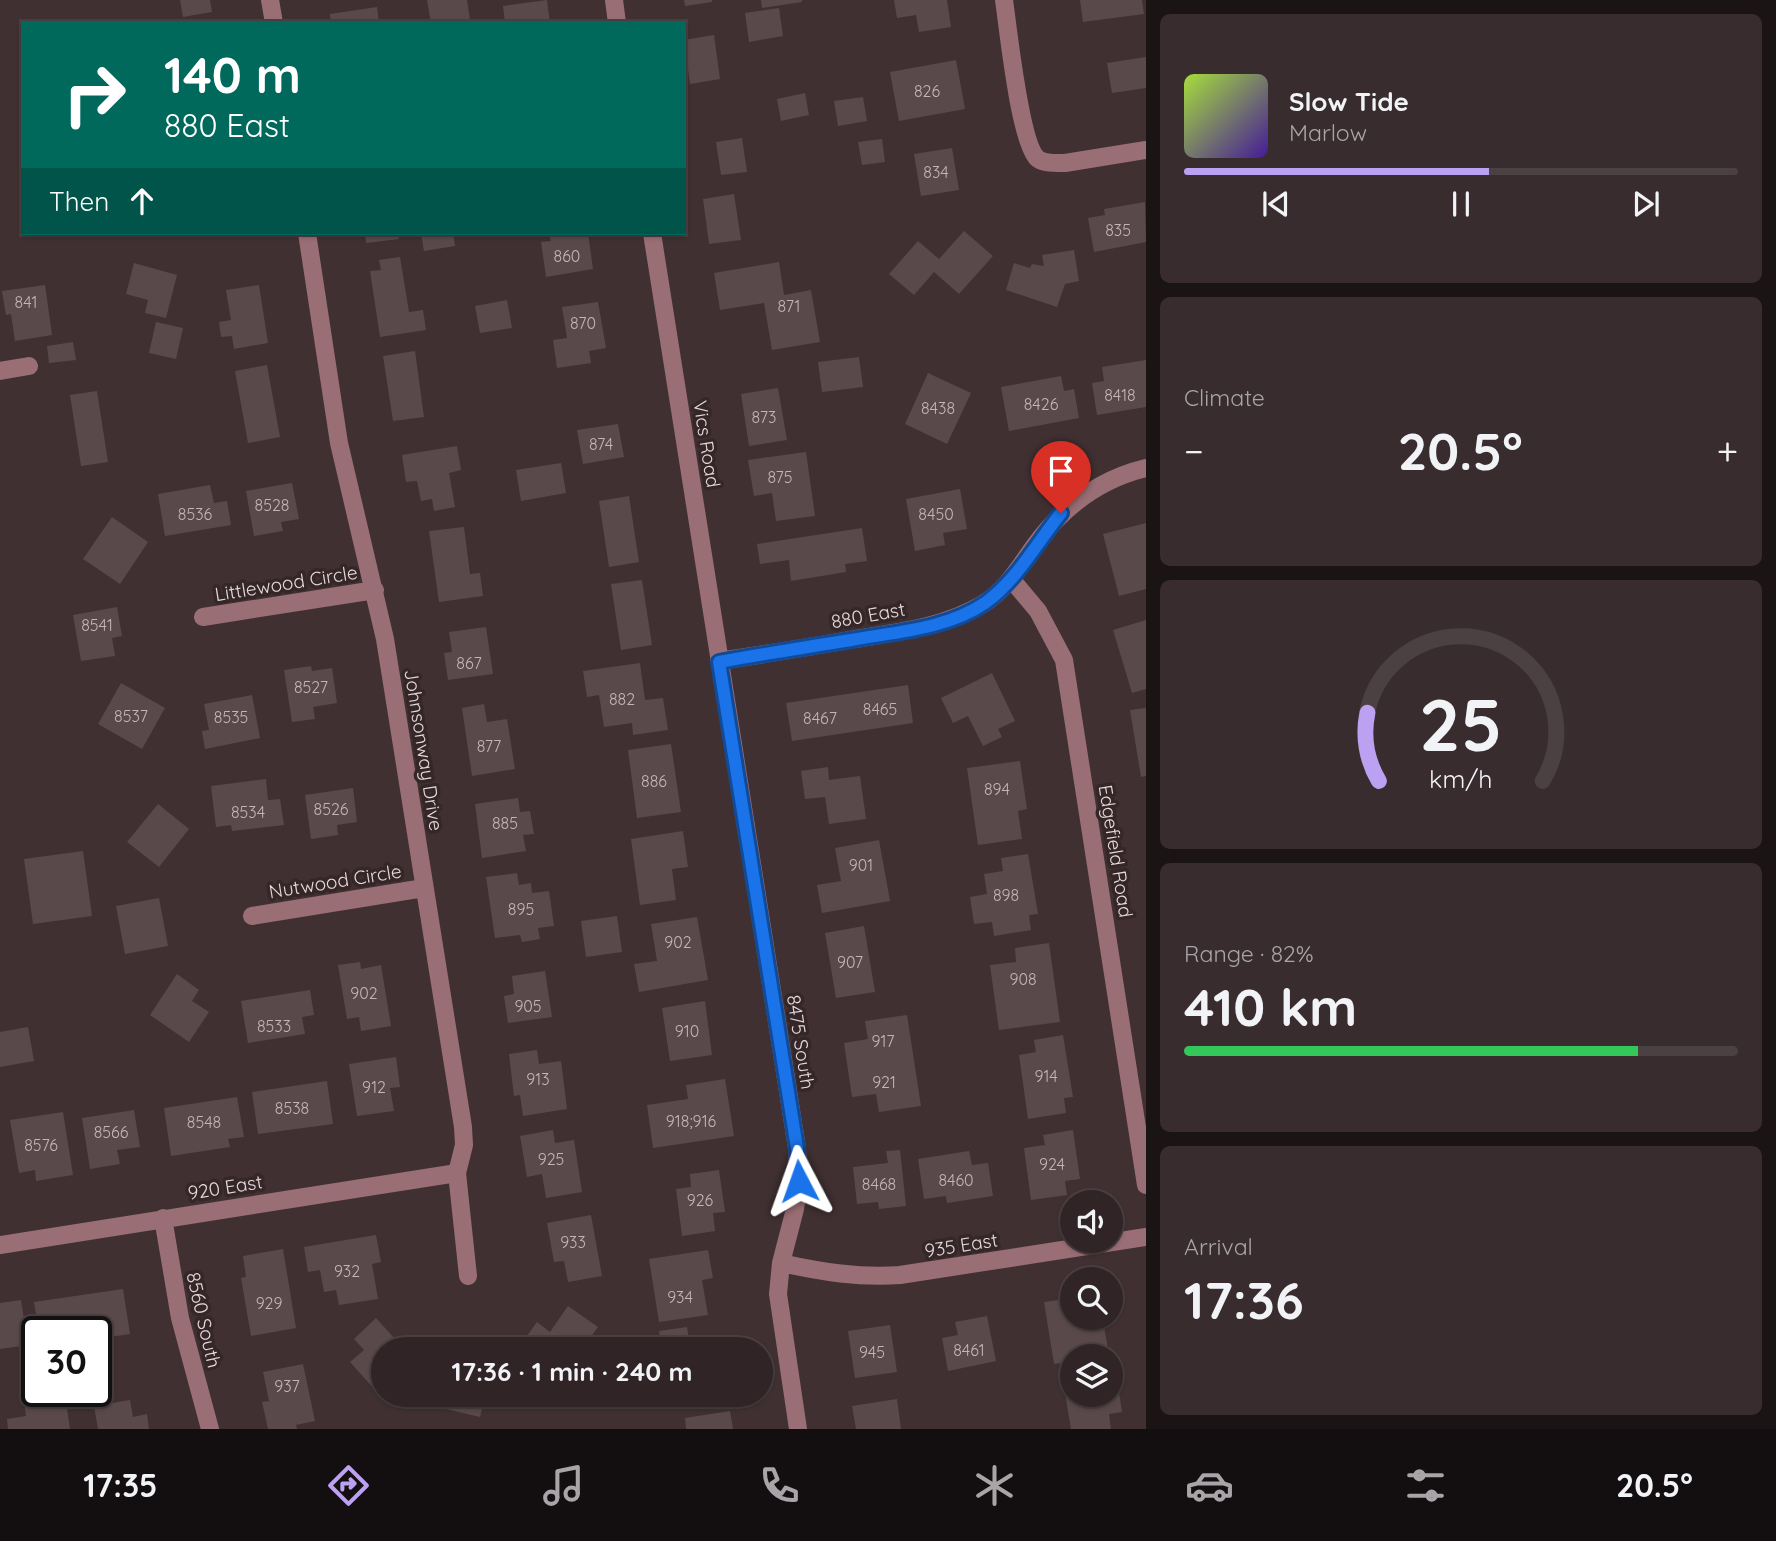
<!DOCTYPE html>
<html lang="en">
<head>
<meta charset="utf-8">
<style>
  body { margin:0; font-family:Quicksand,sans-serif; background:#382c2e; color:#f1f3f6; height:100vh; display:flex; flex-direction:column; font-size:26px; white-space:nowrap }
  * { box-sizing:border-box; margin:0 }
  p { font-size:23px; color:#a8a4a7 }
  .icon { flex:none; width:38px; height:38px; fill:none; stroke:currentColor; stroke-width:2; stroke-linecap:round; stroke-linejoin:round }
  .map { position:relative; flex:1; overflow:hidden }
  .details { display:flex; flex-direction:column; gap:14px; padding:14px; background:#1a1415; width:630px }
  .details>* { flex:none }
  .top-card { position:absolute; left:21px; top:21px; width:665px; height:214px; border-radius:0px; box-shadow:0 2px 5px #0004,0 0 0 2px #4b4143; background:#00695c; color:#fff; overflow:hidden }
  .tools { position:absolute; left:1060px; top:1190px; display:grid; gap:14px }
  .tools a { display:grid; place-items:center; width:63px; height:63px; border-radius:50%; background:#302426; box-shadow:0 2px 5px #0004,0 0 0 2px #4b4143; font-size:35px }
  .speed { position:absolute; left:21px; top:1316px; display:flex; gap:14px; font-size:35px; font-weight:700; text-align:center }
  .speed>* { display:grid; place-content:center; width:91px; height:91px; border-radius:50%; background:#302426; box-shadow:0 2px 5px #0004,0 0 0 2px #4b4143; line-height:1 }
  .speed .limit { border:4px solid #111; border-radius:10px; background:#fff; color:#111 }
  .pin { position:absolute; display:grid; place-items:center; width:60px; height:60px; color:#fff; margin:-72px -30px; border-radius:50% 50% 50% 0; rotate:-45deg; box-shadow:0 0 7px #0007 }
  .pin .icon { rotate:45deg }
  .me { position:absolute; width:77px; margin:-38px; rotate:356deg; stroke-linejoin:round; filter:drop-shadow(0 0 5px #0008) }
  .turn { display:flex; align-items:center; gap:24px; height:147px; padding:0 28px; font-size:32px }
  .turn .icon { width:91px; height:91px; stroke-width:2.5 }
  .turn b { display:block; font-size:49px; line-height:60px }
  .then { display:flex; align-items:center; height:66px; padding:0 28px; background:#0003; gap:14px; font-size:26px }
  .big { font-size:52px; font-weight:700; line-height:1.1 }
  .details .card { flex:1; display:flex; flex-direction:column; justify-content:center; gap:10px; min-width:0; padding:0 24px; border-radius:10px; background:#382c2e }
  .details .dial { align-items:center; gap:0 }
  .dial svg { height:182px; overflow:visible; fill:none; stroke:#4b4143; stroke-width:7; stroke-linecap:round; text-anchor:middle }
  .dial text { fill:#f1f3f6; stroke:none }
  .song { display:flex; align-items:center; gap:21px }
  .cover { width:84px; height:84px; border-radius:10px; background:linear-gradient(135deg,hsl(80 70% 55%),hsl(260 70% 35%)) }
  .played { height:7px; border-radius:4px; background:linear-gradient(90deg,#bca0f2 55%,#4b4143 55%) }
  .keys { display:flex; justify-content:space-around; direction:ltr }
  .heat { display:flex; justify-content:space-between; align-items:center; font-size:38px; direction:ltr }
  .charge { height:10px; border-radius:5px; background:linear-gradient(90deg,#34c759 82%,#4b4143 0) }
  .trip { position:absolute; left:371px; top:1337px; width:402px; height:70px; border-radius:35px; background:#302426; box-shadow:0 2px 5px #0004,0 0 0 2px #4b4143; font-weight:700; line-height:70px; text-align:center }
  .tabs { display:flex; height:112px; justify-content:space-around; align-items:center; background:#130e0f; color:#a8a4a7 }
  .tabs .icon { width:49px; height:49px }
  .tabs .current { color:#bca0f2 }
  .tabs b { font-size:32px; color:#f1f3f6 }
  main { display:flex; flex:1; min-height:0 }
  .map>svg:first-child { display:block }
  .building { fill:#5a494b }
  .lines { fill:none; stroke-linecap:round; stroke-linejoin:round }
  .minor { stroke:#996e74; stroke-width:18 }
  .route-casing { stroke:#114b97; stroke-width:18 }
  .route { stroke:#1a73e8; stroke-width:12 }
  .labels { text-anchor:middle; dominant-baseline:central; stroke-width:7; stroke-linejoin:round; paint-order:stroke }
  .number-label { font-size:16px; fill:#c2b6b8 }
  .street-label { font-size:19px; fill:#e5dadc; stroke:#352628 }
</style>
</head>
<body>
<main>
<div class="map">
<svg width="1146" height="1429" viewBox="0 0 1146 1429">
  <rect width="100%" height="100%" fill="#403032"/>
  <path class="building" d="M180,0H210L212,12L183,17Z
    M427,0H467L470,20L431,23Z
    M547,0L550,23H505L503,6Z
    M684,0H712V2L685,6Z
    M761,0H802V2L762,8Z
    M894,0H947L951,27L919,32L916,15L897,18Z
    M1080,0H1142L1144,14L1083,22Z
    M377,7L379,23H331L330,14Z
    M779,8L783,36L749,42L745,13Z
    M714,35L720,79L690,84L684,40Z
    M1146,57V88L1112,93L1107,63Z
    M956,60L965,109L899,121L890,72Z
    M805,93L809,115L781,121L777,99Z
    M863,97L867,121L838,126L834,101Z
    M742,138L747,172L721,175L716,142Z
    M882,139L885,162L862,165L858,142Z
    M952,148L959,190L921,196L914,154Z
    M734,194L741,240L709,244L703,199Z
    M1145,202L1146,242L1094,252L1088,218L1105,215L1104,209Z
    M964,231L993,256L959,294L934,272L914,295L889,274L918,241L939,259Z
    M365,233H398L399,239L366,243Z
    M421,233H453L455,246L424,251Z
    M549,233H588L593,269L546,277L541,242L551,241Z
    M1074,250L1079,281L1065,284L1057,307L1006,290L1014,263L1030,268L1032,264L1044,266L1042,255Z
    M400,257L409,312L423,310L426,330L380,337L370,271L381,270L379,260Z
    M779,262L784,295L811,290L820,342L772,350L764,303L720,310L714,273Z
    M134,263L177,275L166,318L145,313L148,300L126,294Z
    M45,285L52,335L15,341L11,314L6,315L2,291Z
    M259,285L268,343L234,349L232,336L221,337L219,322L231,320L226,290Z
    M507,300L512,328L480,333L475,306Z
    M598,302L606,348L589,351L591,363L557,368L553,340L567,338L562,307Z
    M156,322L183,328L176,359L149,353Z
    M73,342L76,360L49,363L47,346Z
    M415,351L424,417L393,421L383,356Z
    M859,357L863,387L822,392L818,362Z
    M1146,360V407L1097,415L1092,383L1104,381L1102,367Z
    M267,365L280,437L248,443L235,371Z
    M928,373L971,393L947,444L905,424Z
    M1061,376L1064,391L1074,389L1079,418L1009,431L1001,387Z
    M778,388L787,440L749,446L741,394Z
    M97,391L108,462L81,466L70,395Z
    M618,424L624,457L583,464L577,430Z
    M457,446L461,470L449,473L455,507L434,511L432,499L421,501L417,481L406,482L402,455Z
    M806,452L815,516L776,521L772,493L754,496L748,460Z
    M561,463L566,493L521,501L516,470Z
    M292,483L299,519L281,522L283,531L254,536L246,491Z
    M210,485L214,503L227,501L231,525L165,536L158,494Z
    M960,489L967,529L943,533L945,545L915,551L906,499Z
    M629,496L639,562L609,567L599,501Z
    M112,517L148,542L120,584L83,559Z
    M1146,523V589L1119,596L1103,534Z
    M464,527L470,574L480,573L483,596L439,602L429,531Z
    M862,528L867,561L845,564L846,572L791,581L789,560L760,564L757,544Z
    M642,580L652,645L621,650L611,584Z
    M117,607L122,636L112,638L115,656L81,661L73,615Z
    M1146,620V689L1132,693L1113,630Z
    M486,627L493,674L448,680L444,653L452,652L449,632Z
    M640,663L645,700L663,698L668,730L633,735L632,723L604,727L599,695L587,697L583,671Z
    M311,666L312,671L332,668L337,703L313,707L315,719L292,722L284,670Z
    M992,673L1015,721L998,729L1002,737L983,746L968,716L953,723L941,698Z
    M121,683L165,708L142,749L98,724Z
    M908,685L913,723L792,741L786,703Z
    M252,695L260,738L205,749L202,731L209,730L204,704Z
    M484,704L487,722L507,719L515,769L472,776L462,708Z
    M1146,708V776L1141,777L1130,710Z
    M671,744L681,812L637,818L628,750Z
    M1020,761L1027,809L1018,811L1022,839L978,845L967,768Z
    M828,767L829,780L860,776L866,819L829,824L825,797L805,799L801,771Z
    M266,779L268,800L280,799L284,825L232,831L231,825L216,827L211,786Z
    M353,788L357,822L337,825L338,835L311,839L305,795Z
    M518,798L520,812L530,811L534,834L523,835L526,851L482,858L475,804Z
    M158,804L189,829L159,867L127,842Z
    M683,831L688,867L672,869L676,900L640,905L631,839Z
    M879,840L890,901L822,913L817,885L841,881L835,848Z
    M83,851L92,916L33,924L24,859Z
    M1028,854L1038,914L1029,915L1031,930L994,936L992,922L974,924L970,897L987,894L984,874L1003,871L1001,858Z
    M517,873L519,885L531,883L532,893L549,891L554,926L538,928L540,939L522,942L520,935L495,938L486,877Z
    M159,898L168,946L125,954L116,906Z
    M617,916L622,952L586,957L581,921Z
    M697,917L708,980L639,992L634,964L657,961L651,924Z
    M864,926L875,992L836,998L825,933Z
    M1049,943L1060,1022L999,1030L990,965L1016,962L1015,948Z
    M360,962L361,969L381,965L391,1026L361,1031L359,1017L347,1019L338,965Z
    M545,971L552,1017L508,1023L504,996L514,994L512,976Z
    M177,974L199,990L192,1001L209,1012L189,1042L150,1015Z
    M310,990L314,1015L302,1017L305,1034L248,1043L241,1001Z
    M705,1001L712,1055L670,1061L662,1008Z
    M907,1015L921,1106L879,1112L876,1094L852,1097L844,1043L868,1039L865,1021Z
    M28,1027L34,1061L0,1067V1032Z
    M1063,1035L1073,1097L1064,1098L1066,1113L1028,1119L1019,1055L1036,1052L1034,1040Z
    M537,1050L539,1064L561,1061L567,1109L523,1116L520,1095L514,1096L509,1054Z
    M396,1057L400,1087L390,1088L394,1111L357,1116L349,1064Z
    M725,1079L734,1136L653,1148L647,1105L688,1099L686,1085Z
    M327,1081L333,1124L258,1134L252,1092Z
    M237,1097L244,1137L228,1139L230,1147L171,1156L164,1108Z
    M134,1110L140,1147L117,1150L120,1164L90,1169L82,1118Z
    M63,1112L73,1175L36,1181L35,1170L19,1173L10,1120Z
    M553,1130L555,1143L574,1140L582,1192L546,1198L542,1174L527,1177L520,1136Z
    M1073,1130L1080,1179L1065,1181L1067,1195L1031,1200L1024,1148L1045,1145L1043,1135Z
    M900,1150L906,1206L879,1209L878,1202L857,1204L853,1167L888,1163L886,1151Z
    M969,1151L972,1165L988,1163L993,1196L947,1203L946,1196L924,1199L918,1159Z
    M719,1170L725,1212L713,1213L715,1231L682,1236L676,1189L691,1187L690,1174Z
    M591,1215L602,1276L568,1282L564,1261L554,1262L547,1223Z
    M376,1235L381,1262L372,1264L378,1299L339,1305L336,1290L324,1292L320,1270L308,1272L304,1247Z
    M283,1249L296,1328L251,1336L241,1278L246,1277L243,1256Z
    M708,1250L713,1278L702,1280L708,1315L659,1322L649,1259Z
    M123,1289L130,1334L96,1339V1332H39L34,1302Z
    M1073,1298V1318H1109L1110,1320L1103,1321L1109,1355L1073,1356V1361L1054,1364L1044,1302Z
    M21,1300L28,1345L0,1349V1303Z
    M568,1306L598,1327L582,1349H522L519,1347L537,1322L550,1332Z
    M987,1316L996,1361L948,1371L942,1338L958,1335L955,1322Z
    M376,1318L404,1349H383V1395H387L383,1399L350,1362L364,1350L354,1339Z
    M890,1325L897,1372L855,1378L848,1331Z
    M687,1327L690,1346L717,1342L719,1349H662L659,1331Z
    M303,1364L315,1421L296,1425L297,1429H268L262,1402L269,1401L263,1372Z
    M1111,1379H1117L1122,1412L1109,1414L1111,1429H1071L1064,1387L1073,1385V1395H1111Z
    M65,1395L70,1429H8L7,1419L26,1416L24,1401Z
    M427,1395H485L480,1417L425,1404Z
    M897,1399L901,1429H856L852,1406Z
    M130,1400L133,1417L147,1414L149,1429H98L94,1406Z
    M730,1411L733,1429H686L685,1418Z"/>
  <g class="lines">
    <path class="minor" d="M270,0L274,23
      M614,0L617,23
      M1004,0C1008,27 1020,145 1038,159C1045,164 1057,163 1065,163L1146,150
      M307,233L339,443L385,639L463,1127L464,1145L457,1173L468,1276
      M652,233L797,1148L799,1181L795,1209L781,1263L778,1294L798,1429
      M0,371L29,366
      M1012,580L1038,611L1064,660L1146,1185
      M203,617L375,590
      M719,661C765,654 810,647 855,639C898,632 945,627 983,604C1007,589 1019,567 1035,545C1063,507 1100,479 1146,468
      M252,916L424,888
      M163,1218L180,1318L210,1429
      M0,1245L457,1173
      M781,1263C822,1272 859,1278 900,1275L1146,1237"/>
  </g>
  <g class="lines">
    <defs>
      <path id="route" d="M799,1181L797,1148L719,662C763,654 807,647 851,640C895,632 947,629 985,603C1017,580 1036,544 1061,513"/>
    </defs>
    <use href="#route" class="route-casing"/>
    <use href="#route" class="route"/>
  </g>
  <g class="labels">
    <g class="number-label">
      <text x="927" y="91">826</text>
      <text x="936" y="172">834</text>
      <text x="1118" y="230">835</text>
      <text x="567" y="256">860</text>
      <text x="26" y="302">841</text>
      <text x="789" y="306">871</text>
      <text x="583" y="323">870</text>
      <text x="1120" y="395">8418</text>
      <text x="1041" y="404">8426</text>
      <text x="938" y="408">8438</text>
      <text x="764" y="417">873</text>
      <text x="601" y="444">874</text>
      <text x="780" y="477">875</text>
      <text x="272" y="505">8528</text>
      <text x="195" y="514">8536</text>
      <text x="936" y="514">8450</text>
      <text x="97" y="625">8541</text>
      <text x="469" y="663">867</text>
      <text x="311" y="687">8527</text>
      <text x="622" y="699">882</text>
      <text x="880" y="709">8465</text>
      <text x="131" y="716">8537</text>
      <text x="231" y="717">8535</text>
      <text x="820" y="718">8467</text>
      <text x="489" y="746">877</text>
      <text x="654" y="781">886</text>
      <text x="997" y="789">894</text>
      <text x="331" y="809">8526</text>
      <text x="248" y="812">8534</text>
      <text x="505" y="823">885</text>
      <text x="861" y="865">901</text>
      <text x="1006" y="895">898</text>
      <text x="521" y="909">895</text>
      <text x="678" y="942">902</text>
      <text x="850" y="962">907</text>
      <text x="1023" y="979">908</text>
      <text x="364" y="993">902</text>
      <text x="528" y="1006">905</text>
      <text x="274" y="1026">8533</text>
      <text x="687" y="1031">910</text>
      <text x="883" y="1041">917</text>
      <text x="1046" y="1076">914</text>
      <text x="538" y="1079">913</text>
      <text x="884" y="1082">921</text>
      <text x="374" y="1087">912</text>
      <text x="292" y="1108">8538</text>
      <text x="691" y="1121">918;916</text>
      <text x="204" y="1122">8548</text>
      <text x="111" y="1132">8566</text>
      <text x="41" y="1145">8576</text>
      <text x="551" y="1159">925</text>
      <text x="1052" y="1164">924</text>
      <text x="956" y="1180">8460</text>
      <text x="879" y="1184">8468</text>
      <text x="700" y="1200">926</text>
      <text x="573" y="1242">933</text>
      <text x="347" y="1271">932</text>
      <text x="680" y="1297">934</text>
      <text x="269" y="1303">929</text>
      <text x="969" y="1350">8461</text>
      <text x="872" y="1352">945</text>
      <text x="287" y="1386">937</text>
    </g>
    <g class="street-label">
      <text transform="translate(707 444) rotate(81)">Vics Road</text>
      <text transform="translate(286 583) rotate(-9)">Littlewood Circle</text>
      <text transform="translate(868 615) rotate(-10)">880 East</text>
      <text transform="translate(424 750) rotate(81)">Johnsonway Drive</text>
      <text transform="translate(1116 851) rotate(81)">Edgefield Road</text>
      <text transform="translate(335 881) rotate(-9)">Nutwood Circle</text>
      <text transform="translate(801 1042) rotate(81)">8475 South</text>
      <text transform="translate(225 1187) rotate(-9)">920 East</text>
      <text transform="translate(961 1245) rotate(-9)">935 East</text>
      <text transform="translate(204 1320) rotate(77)">8560 South</text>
    </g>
  </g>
</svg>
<div class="tools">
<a><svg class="icon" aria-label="sound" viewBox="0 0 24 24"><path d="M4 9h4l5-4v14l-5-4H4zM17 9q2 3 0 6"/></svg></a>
<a><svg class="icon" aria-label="search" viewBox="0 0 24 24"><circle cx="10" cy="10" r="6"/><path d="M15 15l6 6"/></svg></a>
<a><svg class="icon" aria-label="layers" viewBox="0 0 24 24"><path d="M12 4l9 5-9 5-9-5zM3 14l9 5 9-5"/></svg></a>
</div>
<div class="speed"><div class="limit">30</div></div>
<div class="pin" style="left:1061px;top:513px;background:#d93025"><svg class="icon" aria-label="arrive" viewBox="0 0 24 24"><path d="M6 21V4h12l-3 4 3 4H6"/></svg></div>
<svg class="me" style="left:799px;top:1181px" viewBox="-20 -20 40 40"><path d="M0-17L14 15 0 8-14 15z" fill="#1a73e8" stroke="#fff" stroke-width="4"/></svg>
<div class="trip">17:36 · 1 min · 240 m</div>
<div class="top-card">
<div class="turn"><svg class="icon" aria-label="right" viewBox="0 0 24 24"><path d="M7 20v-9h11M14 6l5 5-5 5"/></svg><div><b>140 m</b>880 East</div></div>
<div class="then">Then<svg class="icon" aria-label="ahead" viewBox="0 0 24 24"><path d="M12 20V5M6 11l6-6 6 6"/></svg></div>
</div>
</div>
<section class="details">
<div class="card">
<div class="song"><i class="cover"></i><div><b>Slow Tide</b><p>Marlow</p></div></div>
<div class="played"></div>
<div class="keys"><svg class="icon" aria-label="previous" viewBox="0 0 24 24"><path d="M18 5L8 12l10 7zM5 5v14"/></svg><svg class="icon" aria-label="pause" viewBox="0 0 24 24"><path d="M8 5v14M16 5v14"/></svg><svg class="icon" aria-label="next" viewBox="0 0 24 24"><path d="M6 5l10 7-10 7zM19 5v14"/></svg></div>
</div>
<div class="card"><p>Climate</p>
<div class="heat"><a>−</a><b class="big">20.5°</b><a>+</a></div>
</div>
<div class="card dial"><svg viewBox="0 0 100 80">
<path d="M14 69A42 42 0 1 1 86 69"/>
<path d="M14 69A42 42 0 0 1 9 39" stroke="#bca0f2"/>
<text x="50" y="56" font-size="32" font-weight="700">25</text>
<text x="50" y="72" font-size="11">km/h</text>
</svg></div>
<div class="card"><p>Range · 82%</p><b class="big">410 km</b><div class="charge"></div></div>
<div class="card"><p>Arrival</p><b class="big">17:36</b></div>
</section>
</main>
<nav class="tabs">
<b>17:35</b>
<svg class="icon current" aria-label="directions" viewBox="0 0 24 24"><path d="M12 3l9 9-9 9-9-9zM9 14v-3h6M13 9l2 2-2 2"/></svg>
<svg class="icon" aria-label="music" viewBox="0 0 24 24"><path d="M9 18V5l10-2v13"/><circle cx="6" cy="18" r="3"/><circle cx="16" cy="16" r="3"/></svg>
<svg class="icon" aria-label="phone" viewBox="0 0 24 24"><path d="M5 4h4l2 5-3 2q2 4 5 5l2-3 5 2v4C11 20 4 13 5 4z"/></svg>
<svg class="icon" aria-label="climate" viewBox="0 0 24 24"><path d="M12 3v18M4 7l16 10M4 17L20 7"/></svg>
<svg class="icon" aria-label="car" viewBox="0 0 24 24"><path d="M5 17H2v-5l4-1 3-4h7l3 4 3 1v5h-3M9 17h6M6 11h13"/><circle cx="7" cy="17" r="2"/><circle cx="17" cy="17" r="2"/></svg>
<svg class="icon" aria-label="filters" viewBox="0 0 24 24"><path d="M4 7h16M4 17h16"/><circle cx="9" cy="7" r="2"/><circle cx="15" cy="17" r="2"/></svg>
<b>20.5°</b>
</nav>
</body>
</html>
